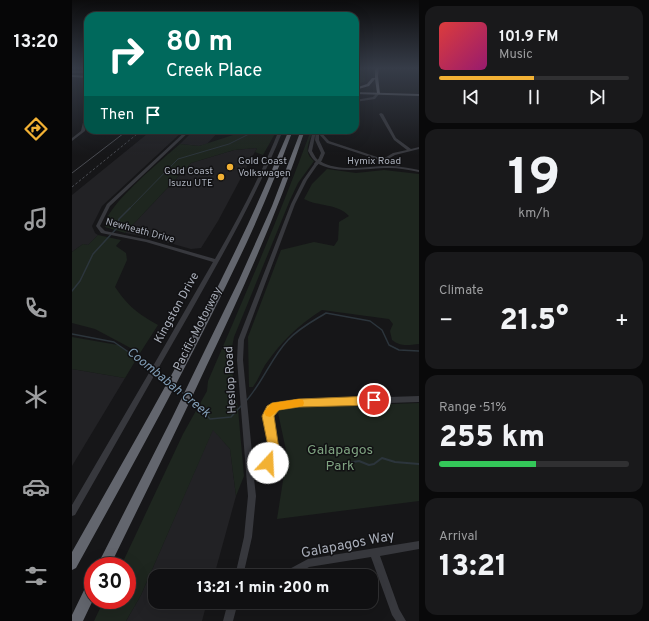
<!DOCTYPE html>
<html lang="en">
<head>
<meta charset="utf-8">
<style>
  body { margin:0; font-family:Overpass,sans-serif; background:#19191b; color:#f1f3f6; height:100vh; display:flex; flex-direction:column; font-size:15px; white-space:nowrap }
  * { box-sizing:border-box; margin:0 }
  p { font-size:13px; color:#9c9d9f }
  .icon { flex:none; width:22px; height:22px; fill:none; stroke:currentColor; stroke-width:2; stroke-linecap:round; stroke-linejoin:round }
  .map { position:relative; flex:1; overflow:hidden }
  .panel { display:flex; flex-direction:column; gap:6px; padding:6px; background:#09090a; width:230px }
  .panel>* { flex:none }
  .guide { position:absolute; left:12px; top:12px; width:275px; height:122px; border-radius:12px; box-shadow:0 4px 16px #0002,0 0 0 1px #303032; background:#00695c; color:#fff; overflow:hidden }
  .speed { position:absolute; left:12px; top:557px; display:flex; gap:8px; font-size:20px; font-weight:700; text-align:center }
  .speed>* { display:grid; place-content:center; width:52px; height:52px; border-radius:50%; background:#101012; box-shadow:0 4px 16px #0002,0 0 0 1px #303032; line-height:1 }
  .speed .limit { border:6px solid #d22; background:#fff; color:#111 }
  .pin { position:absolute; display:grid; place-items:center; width:34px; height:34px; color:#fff; margin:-17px; border:2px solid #fff; border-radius:50%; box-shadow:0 1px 4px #0007 }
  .me { position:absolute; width:44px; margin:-22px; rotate:20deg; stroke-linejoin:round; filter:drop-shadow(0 0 3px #0008) }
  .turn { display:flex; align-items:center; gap:14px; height:84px; padding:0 16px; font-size:18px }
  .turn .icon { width:52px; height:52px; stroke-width:2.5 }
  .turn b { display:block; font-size:28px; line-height:34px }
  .then { display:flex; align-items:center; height:38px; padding:0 16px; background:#0003; gap:8px; font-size:15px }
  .big { font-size:30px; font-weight:800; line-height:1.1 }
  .panel .tile { flex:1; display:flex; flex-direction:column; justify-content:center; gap:6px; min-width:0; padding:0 14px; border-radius:12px; background:#19191b }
  .panel .dial { align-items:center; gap:0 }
  .dial b { font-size:52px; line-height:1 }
  .song { display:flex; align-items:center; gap:12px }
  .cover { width:48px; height:48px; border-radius:6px; background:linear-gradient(135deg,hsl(0 70% 55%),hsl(320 70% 35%)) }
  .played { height:4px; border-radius:2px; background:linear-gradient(90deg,#f2b134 50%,#303032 50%) }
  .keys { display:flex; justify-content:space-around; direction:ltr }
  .heat { display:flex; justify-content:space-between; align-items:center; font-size:22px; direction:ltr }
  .charge { height:6px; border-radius:3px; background:linear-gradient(90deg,#34c759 51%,#303032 0) }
  .trip { position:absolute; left:76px; top:569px; width:230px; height:40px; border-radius:12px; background:#101012; box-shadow:0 4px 16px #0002,0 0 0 1px #303032; font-weight:800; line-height:40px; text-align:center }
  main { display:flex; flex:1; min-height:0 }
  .tabs { display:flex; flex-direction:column; width:72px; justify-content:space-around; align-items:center; background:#060607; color:#9c9d9f }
  .tabs .icon { width:28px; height:28px }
  .tabs .active { color:#f2b134 }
  .tabs b { font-size:18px; color:#f1f3f6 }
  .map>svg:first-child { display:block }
  .built { fill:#222225 }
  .green { fill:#1e261f }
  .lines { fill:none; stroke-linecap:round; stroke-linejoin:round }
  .stream-far2 { stroke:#2c353c; stroke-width:1 }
  .stream-far1 { stroke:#2c353c; stroke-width:1.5 }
  .stream { stroke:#2c353c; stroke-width:2 }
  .minor { fill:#37383d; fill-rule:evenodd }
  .major { fill:#53555c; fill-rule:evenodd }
  .highway { fill:#63666e; fill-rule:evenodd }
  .tram { stroke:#4a4c52; stroke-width:1 }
  .rail { stroke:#4a4c52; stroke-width:1; stroke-dasharray:2.5 2; stroke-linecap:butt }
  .minor-bridge { stroke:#37383d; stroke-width:3.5 }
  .route { fill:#f2b134; stroke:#9d7322 }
  .slow { fill:#f59e0b }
  .poi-dot { fill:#f2b134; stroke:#111113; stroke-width:1.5 }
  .labels { text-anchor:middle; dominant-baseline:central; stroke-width:3; stroke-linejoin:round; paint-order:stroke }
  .far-poi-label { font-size:10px; fill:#a8adb8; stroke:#111113; text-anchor:start }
  .far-street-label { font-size:10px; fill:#a8adb8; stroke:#111113 }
  .street-label { font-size:12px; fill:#a8adb8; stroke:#111113 }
  .water-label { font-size:13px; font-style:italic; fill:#7f9bb3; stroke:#111113 }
  .near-park-label { font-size:14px; fill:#7fa381; stroke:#111113 }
  .near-street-label { font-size:14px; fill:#a8adb8; stroke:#111113 }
</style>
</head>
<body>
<main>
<nav class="tabs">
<b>13:20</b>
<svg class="icon active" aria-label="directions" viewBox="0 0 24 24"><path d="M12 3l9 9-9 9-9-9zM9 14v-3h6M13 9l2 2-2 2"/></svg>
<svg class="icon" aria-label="music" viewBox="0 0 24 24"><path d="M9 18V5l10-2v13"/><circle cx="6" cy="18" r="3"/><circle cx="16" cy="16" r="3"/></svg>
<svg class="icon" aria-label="phone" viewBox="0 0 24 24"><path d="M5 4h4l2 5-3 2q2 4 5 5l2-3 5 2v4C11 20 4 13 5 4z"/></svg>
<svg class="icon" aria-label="climate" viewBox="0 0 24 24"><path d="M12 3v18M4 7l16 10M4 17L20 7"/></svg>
<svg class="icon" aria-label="car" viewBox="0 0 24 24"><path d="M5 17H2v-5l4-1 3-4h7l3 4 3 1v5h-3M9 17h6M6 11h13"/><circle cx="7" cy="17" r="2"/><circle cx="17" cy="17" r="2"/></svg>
<svg class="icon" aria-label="filters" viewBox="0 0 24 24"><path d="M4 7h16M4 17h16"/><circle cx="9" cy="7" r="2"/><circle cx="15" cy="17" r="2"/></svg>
</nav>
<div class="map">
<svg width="347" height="621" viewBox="0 0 347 621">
  <rect width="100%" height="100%" fill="#161618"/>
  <path class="built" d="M80,130H112L30,206L20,226L23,233L26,235L16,245L11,244L0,252V195Z
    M122,130H148L135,144L127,146L108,144Z
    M185,148L146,221L129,248L119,249L80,238L53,233L119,163L162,150Z
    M0,369L53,378L0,466Z
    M141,429L158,449L164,496L142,576H83V602H135L130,621H54L69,595Z"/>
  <path class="green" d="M283,68H293L292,70L293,81L283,86Z
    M170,130H205L191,155L183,152L185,148L162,150L119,163L53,233L33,227C30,209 93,157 108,144L127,146L161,135Z
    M239,130H241C238,141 230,152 242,161L226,183L218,200L162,337L160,347L159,365L166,409L172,476L164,496L158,449L141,430L69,595L54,621H22L32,600H55V566H49L111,434L135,391L136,381C172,298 208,215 239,130Z
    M255,169L284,173L312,170L347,174V344C336,345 329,347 320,340L318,331L321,324L317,319L250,310C226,325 209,342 193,365C189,372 186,380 181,387H177L176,337L209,250L242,242L262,246L266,240L267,222L277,216C265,203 247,207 232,199L240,184Z
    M26,235L49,240L44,246L54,253L55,260L43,287C57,307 65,313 86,325L68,353L23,329L0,323V252L11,244L16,245Z
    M0,337L46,345L65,358L53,378L0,369Z
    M347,403V501L205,519L215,455L205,408Z"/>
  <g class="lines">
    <path class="stream-far2" d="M57,209L106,159L157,144L185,130"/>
    <path class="stream-far1" d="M0,291L8,281L21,254L44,229L47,219L58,208
      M0,334L42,342L81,369
      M84,371L97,382
      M101,385L112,394
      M118,399L129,408L138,419L159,417L169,406
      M174,401C191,382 199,358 216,340C227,328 241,321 254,313L298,321L310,330L317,345L327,350L347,351"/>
    <path class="stream" d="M258,463L269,464L287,461L297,465L302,464L310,458L323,462L347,464"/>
    <path class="minor" d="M0,71H12L13,72L12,73H0Z
      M306,92L308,93L303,99L283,102V100L301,97Z
      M16,108V116L13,131L0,141V138L9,131L14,109Z
      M309,113L311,114L324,138L339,149L347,147V149L323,155L314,160L328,164V166H326L255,143L247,134V140L253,153L250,160L248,161C267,173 295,166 316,166C326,166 337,168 347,170V172C337,170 327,168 316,168C297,168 255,176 241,159C239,157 238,154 236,151L241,130H245L244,131L247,130L257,141L311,159L321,153L335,150L322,140L307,114ZM244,131L243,140L249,153L246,160L244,158L240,151Z
      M115,130H119L38,206L28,226L33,231L77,240L143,259C167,217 189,175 207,130H211C186,193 152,252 119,311C80,379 42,447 3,515L0,516V505L77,373L141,262L74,242L29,233L24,226L35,204Z
      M243,163L246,164L235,180L223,204L172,340L171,360L181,463L194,460L198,455L193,416L197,407L202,404L227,400L347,396V402L227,406L205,408L202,411L199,416L206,456L199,465L181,470L184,496L180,537L171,576H163L172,537L176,496L165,360L166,340L219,204L231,180Z
      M347,541V549L308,556L327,609L334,621H324L320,615L299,557L237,567L222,576H209L210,573L236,559Z
      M156,602H166L161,621H151Z"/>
    <path class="major" d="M0,75L16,76V78L0,77Z
      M283,92L347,94V96L283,94Z"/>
    <path class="highway" d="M303,68H307L306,76L308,94L305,93L303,79L297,86L283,90V88L295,84L300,78H303Z
      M217,130H221C207,167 192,205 175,242C123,353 63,461 4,568L0,570V552C58,449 118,347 168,241C186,204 201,167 217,130Z
      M229,130H233C206,212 171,290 134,367C103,434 70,500 38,566H25L100,418L167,280L200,206Z
      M21,581V600L11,621H0V615L16,582Z"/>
    <path class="tram" d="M0,173L56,130"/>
    <path class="rail" d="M0,187L70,130"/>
    <path class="minor-bridge" d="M244,164L248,160"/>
  </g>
  <linearGradient id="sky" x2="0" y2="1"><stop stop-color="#0c0c0d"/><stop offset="0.44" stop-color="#363c48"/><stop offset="1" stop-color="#363c48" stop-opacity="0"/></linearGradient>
  <rect width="347" height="155" fill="url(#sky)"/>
  <path class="route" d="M302,396L306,397L308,400L306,403L302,405L227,407L207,410L202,416L208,456L200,467L196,469L191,467L190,463L197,451L190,416L195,406L200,403L227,399Z"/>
  <path class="slow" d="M227,399L231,400L232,403L231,406L207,410L198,417L194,416L192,412L200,403Z"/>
  <g class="poi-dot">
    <circle cx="158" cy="167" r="4"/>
    <circle cx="149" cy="177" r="4"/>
  </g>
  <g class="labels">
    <g class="far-poi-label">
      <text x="166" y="161">Gold Coast<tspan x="166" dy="12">Volkswagen</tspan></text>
      <text x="141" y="171" text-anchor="end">Gold Coast<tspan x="141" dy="12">Isuzu UTE</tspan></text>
    </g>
    <g class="far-street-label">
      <text x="302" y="161">Hymix Road</text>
      <text transform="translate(68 231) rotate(15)">Newheath Drive</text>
    </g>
    <g class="street-label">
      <text transform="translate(105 308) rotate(-61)">Kingston Drive</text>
      <text transform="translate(126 329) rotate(-63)">Pacific Motorway</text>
      <text transform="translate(159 380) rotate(-93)">Heslop Road</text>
    </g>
    <g class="water-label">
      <text transform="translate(96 383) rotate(39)">Coombabah Creek</text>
    </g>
    <g class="near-park-label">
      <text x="268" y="450">Galapagos<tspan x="268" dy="16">Park</tspan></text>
    </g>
    <g class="near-street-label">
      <text transform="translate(276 545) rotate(-11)">Galapagos Way</text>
    </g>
  </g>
</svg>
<div class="speed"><div class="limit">30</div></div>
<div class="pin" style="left:302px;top:400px;background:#d93025"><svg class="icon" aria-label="arrive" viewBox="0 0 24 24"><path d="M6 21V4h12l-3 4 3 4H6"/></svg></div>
<svg class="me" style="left:196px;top:463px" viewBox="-20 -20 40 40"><circle r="19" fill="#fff"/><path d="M0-13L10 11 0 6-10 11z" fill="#f2b134"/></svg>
<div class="trip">13:21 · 1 min · 200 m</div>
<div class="guide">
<div class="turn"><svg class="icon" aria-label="right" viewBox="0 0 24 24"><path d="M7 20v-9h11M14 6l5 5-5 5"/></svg><div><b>80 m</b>Creek Place</div></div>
<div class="then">Then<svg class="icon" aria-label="arrive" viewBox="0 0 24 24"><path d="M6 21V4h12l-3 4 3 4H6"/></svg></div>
</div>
</div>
<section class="panel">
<div class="tile">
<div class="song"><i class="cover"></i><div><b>101.9 FM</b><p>Music</p></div></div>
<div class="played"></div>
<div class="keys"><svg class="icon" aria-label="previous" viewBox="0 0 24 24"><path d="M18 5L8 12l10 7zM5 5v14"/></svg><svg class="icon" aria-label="pause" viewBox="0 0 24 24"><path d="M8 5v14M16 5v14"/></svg><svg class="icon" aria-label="next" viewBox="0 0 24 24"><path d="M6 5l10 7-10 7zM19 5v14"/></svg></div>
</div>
<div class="tile dial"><b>19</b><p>km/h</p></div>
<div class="tile"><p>Climate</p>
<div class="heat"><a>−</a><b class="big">21.5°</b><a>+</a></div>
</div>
<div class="tile"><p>Range · 51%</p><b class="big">255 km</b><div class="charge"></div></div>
<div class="tile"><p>Arrival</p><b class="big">13:21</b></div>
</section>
</main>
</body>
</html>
